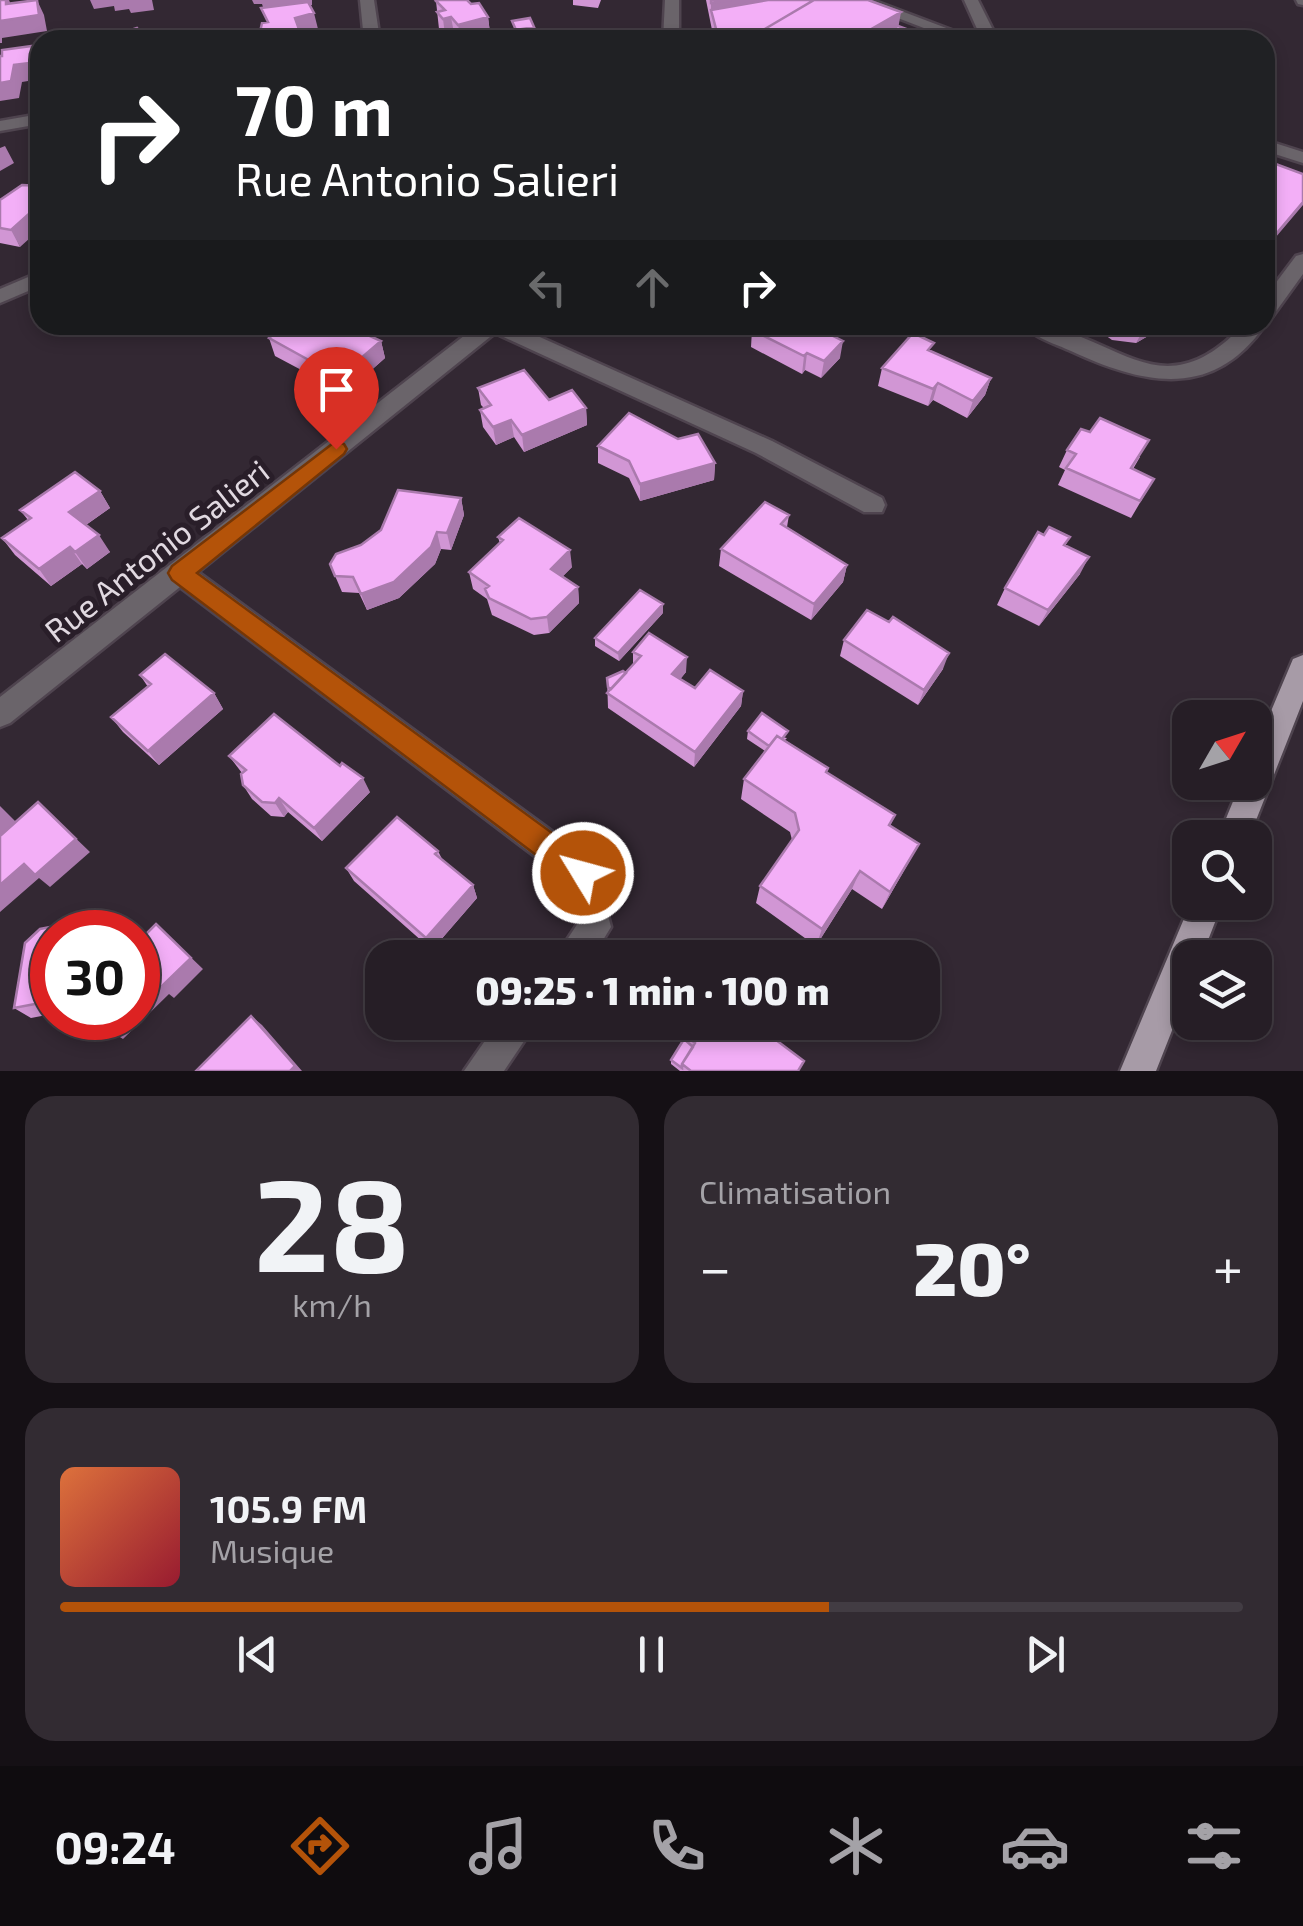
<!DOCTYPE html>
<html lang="fr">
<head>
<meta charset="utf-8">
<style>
  body { margin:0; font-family:"Exo 2",sans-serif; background:#322b32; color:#f1f3f6; height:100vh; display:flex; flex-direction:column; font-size:38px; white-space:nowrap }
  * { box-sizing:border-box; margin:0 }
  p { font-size:32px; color:#a4a2a7 }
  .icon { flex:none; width:55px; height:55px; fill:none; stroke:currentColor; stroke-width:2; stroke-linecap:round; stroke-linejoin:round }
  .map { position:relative; height:1071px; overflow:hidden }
  .sheet { display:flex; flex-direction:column; gap:25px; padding:25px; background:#151015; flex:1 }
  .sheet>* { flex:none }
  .hud { position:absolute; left:30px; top:30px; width:1245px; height:305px; border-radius:30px; box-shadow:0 5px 15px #0003,0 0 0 2px #423c43; background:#202124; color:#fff; overflow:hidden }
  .needle { width:65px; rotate:51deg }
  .buttons { position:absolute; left:1172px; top:700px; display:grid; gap:20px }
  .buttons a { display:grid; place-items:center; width:100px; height:100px; border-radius:20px; background:#261e26; box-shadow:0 5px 15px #0003,0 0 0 2px #423c43; font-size:50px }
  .speed { position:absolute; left:30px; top:910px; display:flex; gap:20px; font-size:50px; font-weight:700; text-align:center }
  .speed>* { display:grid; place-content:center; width:130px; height:130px; border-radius:50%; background:#261e26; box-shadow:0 5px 15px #0003,0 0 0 2px #423c43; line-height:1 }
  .speed .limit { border:15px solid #d22; background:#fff; color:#111 }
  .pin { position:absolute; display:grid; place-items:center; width:85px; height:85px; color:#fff; margin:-102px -42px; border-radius:50% 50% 50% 0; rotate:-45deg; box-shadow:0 0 10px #0007 }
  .pin .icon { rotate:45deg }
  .me { position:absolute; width:110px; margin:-55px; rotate:307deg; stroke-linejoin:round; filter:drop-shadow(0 0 8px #0008) }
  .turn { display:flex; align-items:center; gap:35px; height:210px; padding:0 40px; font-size:45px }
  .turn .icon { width:130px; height:130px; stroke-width:2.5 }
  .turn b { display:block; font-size:70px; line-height:85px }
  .lanes { display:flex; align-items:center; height:95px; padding:0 40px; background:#0003; justify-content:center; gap:50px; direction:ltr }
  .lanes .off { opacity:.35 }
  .big { font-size:75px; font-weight:800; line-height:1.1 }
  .sheet .widget { flex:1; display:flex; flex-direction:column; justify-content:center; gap:15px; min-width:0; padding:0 35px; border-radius:30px; background:#322b32 }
  .sheet .dial { align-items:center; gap:0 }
  .dial b { font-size:130px; line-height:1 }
  .song { display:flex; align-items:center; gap:30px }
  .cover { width:120px; height:120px; border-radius:15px; background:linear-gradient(135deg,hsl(20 70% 55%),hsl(350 70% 35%)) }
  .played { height:10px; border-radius:5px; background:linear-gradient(90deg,#b45309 65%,#423c43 65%) }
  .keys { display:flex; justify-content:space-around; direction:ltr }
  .heat { display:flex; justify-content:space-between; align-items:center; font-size:55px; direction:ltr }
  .sheet .tiles { flex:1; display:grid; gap:25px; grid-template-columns:1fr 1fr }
  .widget:last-child { grid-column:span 2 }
  .trip { position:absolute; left:365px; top:940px; width:575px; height:100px; border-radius:30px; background:#261e26; box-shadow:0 5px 15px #0003,0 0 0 2px #423c43; font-weight:800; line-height:100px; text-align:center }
  .tab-bar { display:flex; height:160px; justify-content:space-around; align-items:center; background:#0f0c0f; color:#a4a2a7 }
  .tab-bar .icon { width:70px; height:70px }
  .tab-bar .active { color:#b45309 }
  .tab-bar b { font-size:45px; color:#f1f3f6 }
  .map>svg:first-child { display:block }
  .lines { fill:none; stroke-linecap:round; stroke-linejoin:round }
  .minor-casing { stroke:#4f444f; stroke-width:5 }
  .major-casing { stroke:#4f444f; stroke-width:5 }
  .minor { fill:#6a646a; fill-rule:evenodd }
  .major { fill:#a79ba7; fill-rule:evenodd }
  .wall { fill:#d196d4 }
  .shaded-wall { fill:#aa7aad }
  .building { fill:#f3aff7; stroke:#aa7aad; stroke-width:2.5 }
  .route { fill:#b45309; stroke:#753606; stroke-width:2.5 }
  .labels { text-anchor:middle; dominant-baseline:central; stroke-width:10; stroke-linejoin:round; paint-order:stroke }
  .street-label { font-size:32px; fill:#e1d9e1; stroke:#291e29 }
</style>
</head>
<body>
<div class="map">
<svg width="1303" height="1071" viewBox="0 0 1303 1071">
  <rect width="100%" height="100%" fill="#332833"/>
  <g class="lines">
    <defs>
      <path id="minor" d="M360,0H374L380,40H364Z
        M665,0H679V40H663Z
        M851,0H872L978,40H955Z
        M964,0H978L998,40H982Z
        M1296,0H1303V5L1298,4Z
        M40,114V124L0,131V121Z
        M1265,140L1303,152V163L1265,151Z
        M1303,254V274L1272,317L1265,319V297L1296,256Z
        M40,272V286L0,303V289Z
        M478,325H513L772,441L882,498L885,505L882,512H864L756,453L495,333L198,572L594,862L611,927L592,958H555L578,923L569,882L180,587L10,723L0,727V697Z
        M1024,325C1113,325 1157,417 1243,325H1265C1213,400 1144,385 1071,351C1056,344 1034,338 1024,325Z
        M498,1022H537L504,1071H464Z"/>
      <path id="major" d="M1303,655V701L1249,838H1218L1241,782H1255V749L1293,659Z
        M1191,902H1223L1201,958H1190V985L1156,1071H1120Z"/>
    </defs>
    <use href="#minor" class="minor-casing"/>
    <use href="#major" class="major-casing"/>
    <use href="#minor" class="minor"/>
    <use href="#major" class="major"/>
  </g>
  <path class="wall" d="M573,0H601L598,8L573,5Z
    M706,0H868L898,26L936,40H714Z
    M436,1L471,4L488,17L490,33L464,40H460L454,33L445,35L439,29Z
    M0,200L20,247L0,243Z
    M270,325H331L353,335L381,341L385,358L358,382L339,373L329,381H322L275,356L269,338L273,334Z
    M654,325H683L675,334L654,327Z
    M1097,325H1152L1148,336L1136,343L1112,340L1098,330Z
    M752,330L840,358L821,378L805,370L802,374L751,347Z
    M932,351L991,378L985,395L967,418L933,400L928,406L878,386L882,368Z
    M478,388L586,408L587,425L524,452L514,437L496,445L483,427L480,410L484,408L481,405Z
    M598,446L715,463L714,480L640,501L629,478L598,463Z
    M1067,450L1140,457L1133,469L1154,479L1131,518L1058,485L1065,470L1059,467Z
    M100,491L110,508L86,525L110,552L87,569L82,564L51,586L15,555L2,538L28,520L20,510Z
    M461,498L464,515L451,550L441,549L435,564L399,598L367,610L359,593L342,592L330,564L361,545Z
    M789,515L787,527L847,565L843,582L811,620L719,566L721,549Z
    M1044,535L1070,537L1065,546L1080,574L1039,626L997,605L1005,588Z
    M498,537L572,567L562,577L578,587L579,603L549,633L534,635L492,615L487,599L473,589L469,572L500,544Z
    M663,613L619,661L595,646V638Z
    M844,640L943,669L918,705L840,656Z
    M633,652L686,672L680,679L695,688L743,691L741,706L694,767L608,708L607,678L626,673L633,665Z
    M140,675L214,693L223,709L159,765L123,732L111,717L148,687Z
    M748,731L787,738L785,740L828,768L827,773L895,815L890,826L919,844L882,909L852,889L816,946L756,903L760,886L792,840L790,832L741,799L744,779L765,751L747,739Z
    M229,756L370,792L322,841L288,812L284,817L271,816L252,799L243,785L242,773Z
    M438,851L442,859L473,885L477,898L432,950L354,881L346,868Z
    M82,921L88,926L102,923L113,932H52V1014L31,1018L14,1008L25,943L40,929Z
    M684,1034L799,1071H680L671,1064V1060L684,1039Z"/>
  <path class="shaded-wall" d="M6,0H9L12,7L37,0L44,15L47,31L2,38V43H0V21L6,4Z
    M90,0H152L154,10L131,13L129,9L115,11L114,6L94,9Z
    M252,0H312V5L264,10L262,4H254Z
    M731,0H821L711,10V3Z
    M901,12L897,35L888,40H852Z
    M314,13L318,29L300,33L302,40H297L295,18Z
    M451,17L454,33L445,35L443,19Z
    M488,17L490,33L461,40L458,25Z
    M534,27L535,35L517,38L516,30Z
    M39,45L40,79L22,82L19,98L0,101V83L14,65Z
    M5,146L14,163L0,171V148Z
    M1303,202V205L1265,250V247Z
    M40,204V229L20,247L11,230Z
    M675,325H683L675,334Z
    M1153,327L1148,336L1136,343L1141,334Z
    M381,341L385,358L358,382L353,365Z
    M843,341L840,358L821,378L824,361Z
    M807,353L805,370L802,374L804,356Z
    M333,356L339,373L329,381L324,363Z
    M991,378L985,395L967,418L973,401Z
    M938,383L933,400L928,406L933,389Z
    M586,408L587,425L524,452L522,435Z
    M511,420L514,437L496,445L493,427Z
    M715,463L714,480L640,501V484Z
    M100,491L110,508L80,529L69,512Z
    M461,498L464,515L451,550L447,533Z
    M437,532L441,549L435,564L399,598L367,610L361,594Z
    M99,535L110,552L87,569L75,552Z
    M70,547L82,564L51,586L39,569Z
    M570,550L572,567L553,586L551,569Z
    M1089,557L1080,574L1039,626L1048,610Z
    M847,565L843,582L811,620L814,604Z
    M578,587L579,603L549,633L547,617Z
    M663,604V613L619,661L618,653Z
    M949,653L943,669L918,705L924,690Z
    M687,657L686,672L672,690V674Z
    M743,691L741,706L694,767L695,752Z
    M214,693L223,709L159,765L148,751Z
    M363,778L370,792L322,841L314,828Z
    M279,798L288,812L284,817L275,803Z
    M38,802L90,852L50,887L39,878L0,912V885Z
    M0,806L18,824L0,836Z
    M919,844L909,862L882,909L890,892Z
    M860,871L852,889L816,946L822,929Z
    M473,885L477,898L432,950L426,938Z
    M156,924L203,969L174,998L169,994L123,1039L109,1030L121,1018H138V1001Z
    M251,1016L262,1025L302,1071H290Z
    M75,1018H101L86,1032L70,1022Z"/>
  <path class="building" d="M0,0H6V4L37,0L39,15L0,21Z
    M439,0H467L471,4L479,3L488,17L458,25L451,17L443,19L437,12L445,10L436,1Z
    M711,0H731L711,3Z
    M768,0H814L746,40H719L711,10Z
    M814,0H868L901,12L852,40H746Z
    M308,2L314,13L295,18L300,32L295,33L297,40H267L260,32L262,23L268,22L261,8Z
    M530,18L534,27L516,30L512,21Z
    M898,26L936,40H874Z
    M137,28L142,34L138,35L140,40H100Z
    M518,35L521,40H484Z
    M946,35L959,40H938Z
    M80,36L81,40H63V39Z
    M1080,37H1102L1104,40H1082Z
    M39,45L38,62L14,65L11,81L0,83V56H2V50Z
    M1265,150L1272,153L1265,160L1303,174V202L1265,247Z
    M22,185L40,186V204L11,230L0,228V200Z
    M284,325H330L353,335L359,331L381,341L353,365L333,356L324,363L316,364L269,338Z
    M758,325H811L843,341L824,361L807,353L804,356L752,330Z
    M1108,325H1152L1153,327L1141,334L1116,331Z
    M913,333L934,343L928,350L991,378L973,401L938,383L933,389L882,368Z
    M524,370L549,400L572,390L586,408L522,435L511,420L493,427L480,410L491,405L478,388Z
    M629,413L678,439L698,434L715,463L640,484L629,461L598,446Z
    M1100,418L1149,440L1131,468L1154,479L1140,501L1066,468L1076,454L1067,450L1081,429L1090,432Z
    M75,472L100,491L69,512L99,535L75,552L70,547L39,569L2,538L31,518L20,510Z
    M398,490L461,498L447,533L437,532L431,547L394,582L361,594L353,577L335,576L330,564L336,554L361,545L381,530Z
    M765,502L789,515L781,524L847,565L814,604L721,549Z
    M519,518L570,550L551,569L578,587L547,617L531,619L489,598L485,589L489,586L469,572L503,540L498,537Z
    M1049,527L1070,537L1064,545L1089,557L1048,610L1005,588L1038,532L1044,535Z
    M640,590L663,604L618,653L595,638Z
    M867,610L889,622L893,617L949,653L924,690L844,640Z
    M649,633L687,657L672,674L695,688L710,670L743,691L695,752L607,693L641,656L633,652Z
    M165,654L214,693L148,751L111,717L151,684L140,675Z
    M623,671L626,673L611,689L608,687L607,678Z
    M762,713L788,731L782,739L777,736L769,746L748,731Z
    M274,714L340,766L342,763L363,778L314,828L279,798L275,803L262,802L243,785L241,774L246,770L229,756Z
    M777,736L828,768L826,772L895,815L889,825L919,844L890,892L860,871L822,929L760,886L799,830L795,813L744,779Z
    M38,802L76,839L35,875L24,864L0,885V836Z
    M397,817L438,851L435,854L473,885L426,938L346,868Z
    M82,921L81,927L102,923L111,932H52V1003L51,1001L14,1008L25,943L40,929Z
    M156,924L191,958L161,987L157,982L138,1001V942Z
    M251,1016L295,1066L290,1071H196Z
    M97,1018H121L109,1030Z
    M692,1022H752L804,1061L798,1071H691L682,1064L695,1043L684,1034Z
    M684,1039L693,1047L682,1064V1068L671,1060Z"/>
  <path class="route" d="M336,441L344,444L347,449L344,454L197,573L593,863L597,873L593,883L583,887L573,883L172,580L168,573L172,566Z"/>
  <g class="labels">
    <g class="street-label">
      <text transform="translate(156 550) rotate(-38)">Rue Antonio Salieri</text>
    </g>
  </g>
</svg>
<div class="buttons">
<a><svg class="needle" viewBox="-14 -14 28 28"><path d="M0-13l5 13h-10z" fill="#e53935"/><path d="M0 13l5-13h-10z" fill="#a4a2a7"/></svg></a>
<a><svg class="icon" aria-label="search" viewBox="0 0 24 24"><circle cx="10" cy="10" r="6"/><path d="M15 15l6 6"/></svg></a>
<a><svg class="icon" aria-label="layers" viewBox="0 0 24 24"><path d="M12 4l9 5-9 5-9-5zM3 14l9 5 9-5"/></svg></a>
</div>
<div class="speed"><div class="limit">30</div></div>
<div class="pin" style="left:336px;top:449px;background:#d93025"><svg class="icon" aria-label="arrive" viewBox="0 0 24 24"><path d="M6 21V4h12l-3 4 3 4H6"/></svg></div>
<svg class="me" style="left:583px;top:873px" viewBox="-20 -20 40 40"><circle r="17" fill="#b45309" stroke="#fff" stroke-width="3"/><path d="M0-11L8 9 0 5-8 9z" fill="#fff"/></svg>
<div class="trip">09:25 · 1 min · 100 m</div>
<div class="hud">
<div class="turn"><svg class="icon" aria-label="right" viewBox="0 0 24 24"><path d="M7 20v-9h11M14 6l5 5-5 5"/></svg><div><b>70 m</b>Rue Antonio Salieri</div></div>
<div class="lanes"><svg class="icon off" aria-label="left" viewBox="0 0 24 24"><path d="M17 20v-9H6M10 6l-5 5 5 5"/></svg><svg class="icon off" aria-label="ahead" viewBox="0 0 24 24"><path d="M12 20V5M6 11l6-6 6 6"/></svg><svg class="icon" aria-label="right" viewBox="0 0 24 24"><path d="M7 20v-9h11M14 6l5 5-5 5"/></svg></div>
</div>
</div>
<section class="sheet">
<div class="tiles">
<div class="widget dial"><b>28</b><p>km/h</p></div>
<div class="widget"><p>Climatisation</p>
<div class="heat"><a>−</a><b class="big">20°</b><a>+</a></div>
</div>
<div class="widget">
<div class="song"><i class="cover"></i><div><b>105.9 FM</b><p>Musique</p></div></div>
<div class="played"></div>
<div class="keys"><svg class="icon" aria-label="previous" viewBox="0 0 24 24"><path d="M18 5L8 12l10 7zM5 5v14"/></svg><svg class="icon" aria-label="pause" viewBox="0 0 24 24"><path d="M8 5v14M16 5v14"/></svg><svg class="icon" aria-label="next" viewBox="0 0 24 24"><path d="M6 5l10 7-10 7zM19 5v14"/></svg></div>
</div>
</div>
</section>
<nav class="tab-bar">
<b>09:24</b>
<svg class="icon active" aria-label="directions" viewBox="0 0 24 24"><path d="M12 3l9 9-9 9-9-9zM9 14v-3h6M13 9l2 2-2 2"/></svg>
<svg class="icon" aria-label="music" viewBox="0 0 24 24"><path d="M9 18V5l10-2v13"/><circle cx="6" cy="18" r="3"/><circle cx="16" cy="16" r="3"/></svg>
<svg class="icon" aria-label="phone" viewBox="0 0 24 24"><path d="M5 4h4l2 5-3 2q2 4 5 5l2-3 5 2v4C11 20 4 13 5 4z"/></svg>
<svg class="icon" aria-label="climate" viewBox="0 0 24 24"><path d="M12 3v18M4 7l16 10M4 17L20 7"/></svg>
<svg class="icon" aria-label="car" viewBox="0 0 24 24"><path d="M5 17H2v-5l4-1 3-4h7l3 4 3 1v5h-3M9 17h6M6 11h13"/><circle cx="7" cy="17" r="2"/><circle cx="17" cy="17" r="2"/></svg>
<svg class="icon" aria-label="filters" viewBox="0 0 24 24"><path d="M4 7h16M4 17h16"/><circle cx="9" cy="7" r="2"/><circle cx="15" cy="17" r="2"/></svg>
</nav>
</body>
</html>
